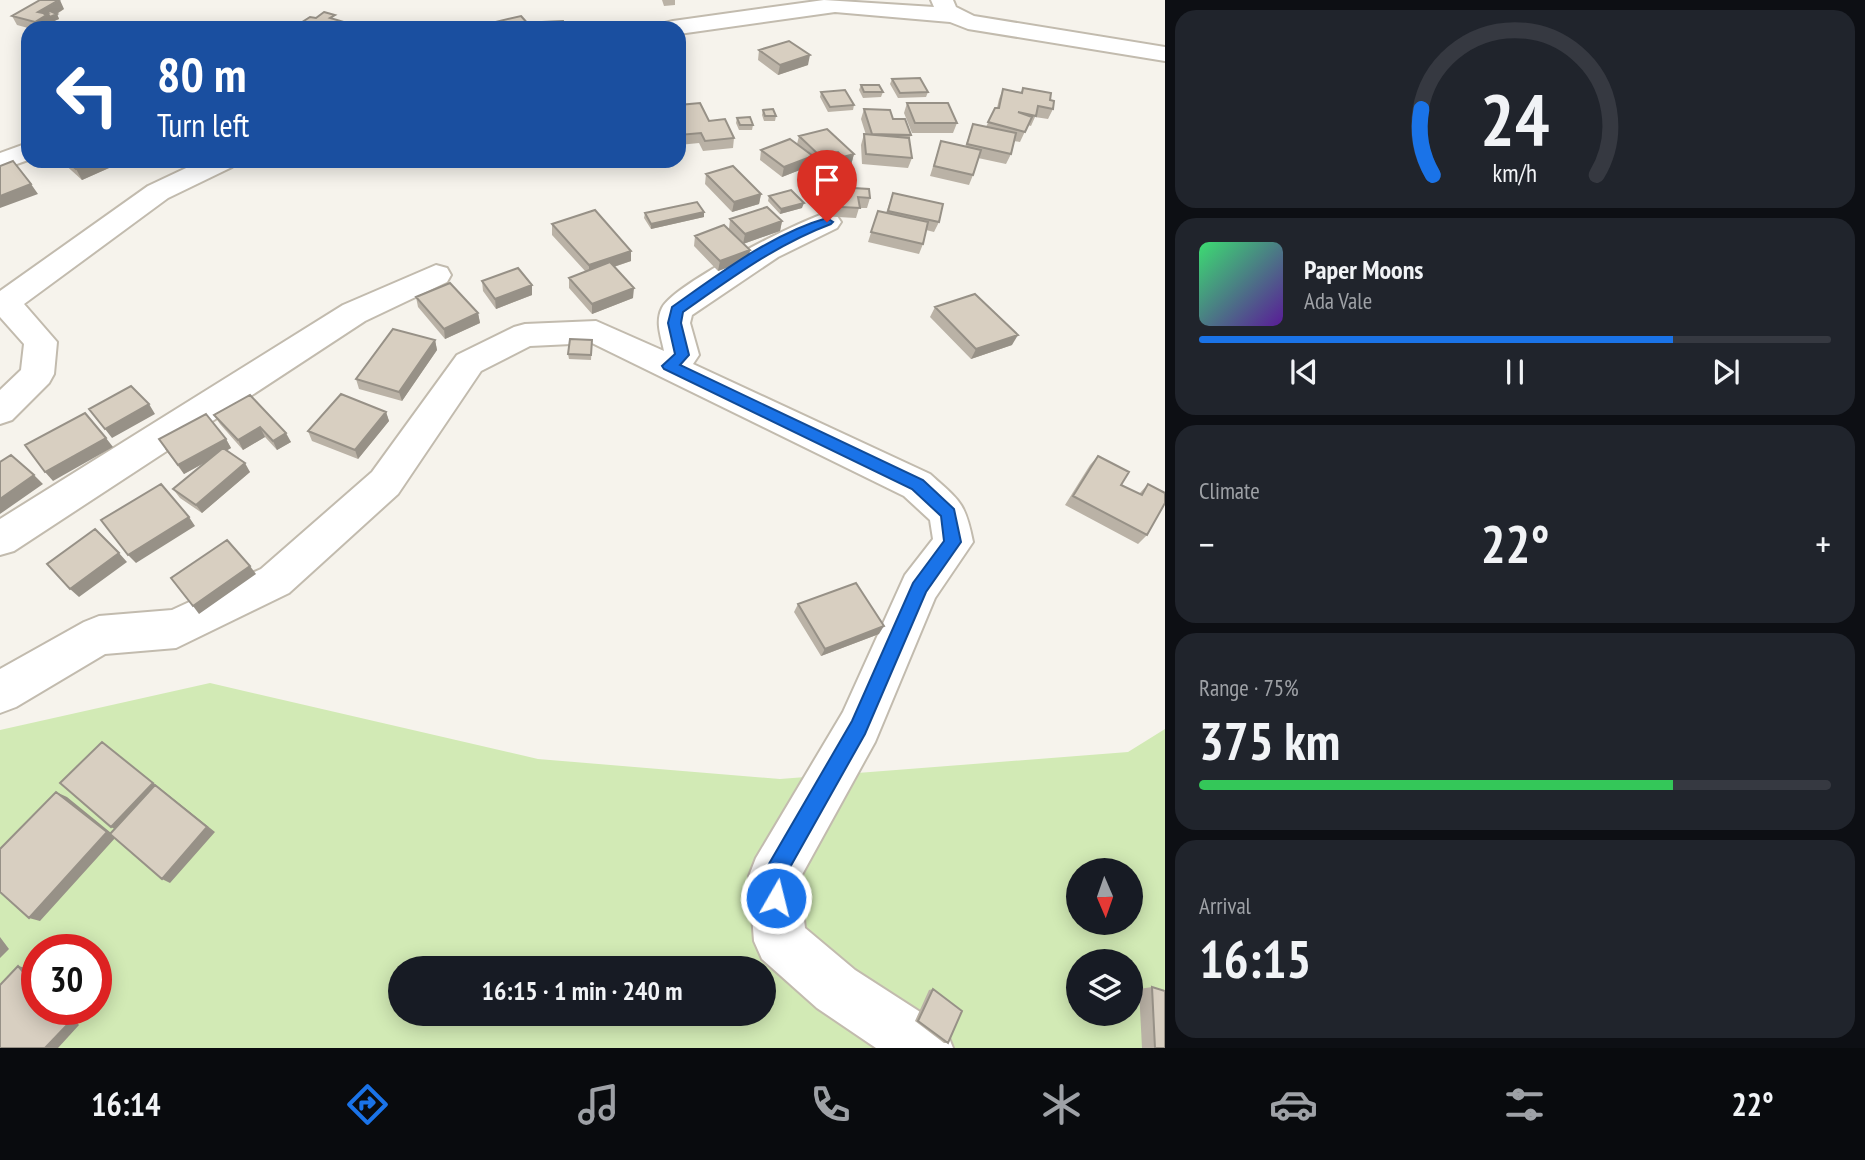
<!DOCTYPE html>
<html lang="en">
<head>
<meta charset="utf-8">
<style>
  body { margin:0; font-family:"PT Sans Narrow",sans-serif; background:#20242c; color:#f1f3f6; height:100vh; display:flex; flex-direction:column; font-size:26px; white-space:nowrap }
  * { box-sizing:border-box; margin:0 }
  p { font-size:23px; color:#9ea1a6 }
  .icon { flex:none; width:38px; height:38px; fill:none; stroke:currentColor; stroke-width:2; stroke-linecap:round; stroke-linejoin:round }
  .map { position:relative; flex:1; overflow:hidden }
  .side { display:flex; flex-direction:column; gap:10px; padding:10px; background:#0d0f14; width:700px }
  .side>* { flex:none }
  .hud { position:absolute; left:21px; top:21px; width:665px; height:147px; border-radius:21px; box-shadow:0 4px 18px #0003; background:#1a4fa0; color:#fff; overflow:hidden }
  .needle { width:46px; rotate:178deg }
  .buttons { position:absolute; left:1066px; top:858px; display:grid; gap:14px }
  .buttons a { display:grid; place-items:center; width:77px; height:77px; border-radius:50%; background:#171b24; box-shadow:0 4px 18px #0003; font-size:35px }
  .speed { position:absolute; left:21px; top:934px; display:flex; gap:14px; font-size:35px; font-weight:700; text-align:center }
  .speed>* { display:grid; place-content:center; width:91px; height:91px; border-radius:50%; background:#171b24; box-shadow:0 4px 18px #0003; line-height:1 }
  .speed .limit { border:10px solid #d22; background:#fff; color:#111 }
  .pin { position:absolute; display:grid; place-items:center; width:60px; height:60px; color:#fff; margin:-72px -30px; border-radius:50% 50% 50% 0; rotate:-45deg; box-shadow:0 0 7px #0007 }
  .pin .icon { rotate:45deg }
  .me { position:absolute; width:77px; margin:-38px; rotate:8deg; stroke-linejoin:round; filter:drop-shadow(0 0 5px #0008) }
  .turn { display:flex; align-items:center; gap:24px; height:147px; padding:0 21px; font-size:32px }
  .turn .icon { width:91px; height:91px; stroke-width:2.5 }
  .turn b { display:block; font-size:49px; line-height:60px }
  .big { font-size:52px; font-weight:700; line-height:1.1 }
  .side .card { flex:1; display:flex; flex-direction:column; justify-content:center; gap:10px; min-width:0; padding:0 24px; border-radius:21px; background:#20242c }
  .side .dial { align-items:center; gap:0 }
  .dial svg { height:182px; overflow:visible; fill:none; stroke:#363941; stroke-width:7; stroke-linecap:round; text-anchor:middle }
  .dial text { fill:#f1f3f6; stroke:none }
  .song { display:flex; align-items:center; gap:21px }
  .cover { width:84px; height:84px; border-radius:10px; background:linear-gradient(135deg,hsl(140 70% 55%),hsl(270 70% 35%)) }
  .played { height:7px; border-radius:4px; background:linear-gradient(90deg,#1a73e8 75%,#363941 75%) }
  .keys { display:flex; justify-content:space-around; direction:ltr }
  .heat { display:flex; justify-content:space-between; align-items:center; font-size:38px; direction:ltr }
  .charge { height:10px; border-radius:5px; background:linear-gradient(90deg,#34c759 75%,#363941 0) }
  .trip { position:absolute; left:388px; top:956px; width:388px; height:70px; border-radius:35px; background:#171b24; box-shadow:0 4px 18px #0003; font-weight:700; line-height:70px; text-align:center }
  .tab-bar { display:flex; height:112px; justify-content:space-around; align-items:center; background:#090b0e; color:#9ea1a6 }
  .tab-bar .icon { width:49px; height:49px }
  .tab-bar .on { color:#1a73e8 }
  .tab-bar b { font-size:32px; color:#f1f3f6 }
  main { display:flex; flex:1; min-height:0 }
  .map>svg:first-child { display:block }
  .green { fill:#d2eab5; fill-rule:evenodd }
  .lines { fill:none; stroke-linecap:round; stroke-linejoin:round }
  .minor-casing { stroke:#c2bbae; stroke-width:4 }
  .minor { fill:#fff; fill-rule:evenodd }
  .wall { fill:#bab2a6 }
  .shaded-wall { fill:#979187 }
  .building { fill:#d8cfc1; stroke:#979187; stroke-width:2 }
  .route { fill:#1a73e8; stroke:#114b97; stroke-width:2 }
</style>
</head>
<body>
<main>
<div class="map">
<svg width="1165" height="1048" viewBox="0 0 1165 1048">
  <rect width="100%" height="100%" fill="#f6f3ec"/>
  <path class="green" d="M210,683L538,759L780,779L1128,752L1165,729V1048H0V730ZM1078,870H1130V922H1078ZM37,950H96V1010H37ZM1078,961H1130V1013H1078ZM401,968H765V1013H401Z"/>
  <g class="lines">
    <defs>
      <path id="minor" d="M824,0L934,7L931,0H953L956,7L974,16L1165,47V61L968,29L950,22L835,12L679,34V28H662L665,23L673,21Z
        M28,143V160L0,170V153Z
        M201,161H236L232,167L168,198L24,304L57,342L54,374L49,383L12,420L0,424V390L21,370L24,344L0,317V291L148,186Z
        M827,213L837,216L841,222L837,228L778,257L692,315L690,323L699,355L693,364L930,474C960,501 965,502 973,542L935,598L875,742L799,880L805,928L855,970L945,1028L953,1048H876L817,1008L762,959L754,941L749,876L756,858L843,712L905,575L933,539L930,520L904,496L592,343L530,346L481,371L398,494L289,593L176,648L105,654L16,707L0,713V669L84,622L99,616L172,610L261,569L372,472L457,355L514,327L525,324L596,321L664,351C661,336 655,322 662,308C674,284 798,221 827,213Z
        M436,265L447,268L451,275L447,282L365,321L14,551L0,555V519L343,305Z"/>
    </defs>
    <use href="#minor" class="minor-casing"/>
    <use href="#minor" class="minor"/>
  </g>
  <path class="wall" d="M662,0H675V5L664,6Z
    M64,9L57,14L59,19L52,22L53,24L46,28H28L17,25L12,16Z
    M759,50L808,65L778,75L758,60Z
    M892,79L928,92L926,97L898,98L890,84Z
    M861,85L883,92L881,97L863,98L859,90Z
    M1023,88L1050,100L1053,109L1048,119L1035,117L1031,126L1028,125L1020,142L1014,141L1011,154L1006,164L978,158L973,175L969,185L930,176L941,141L965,147L973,124L986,127L995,108H997L999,99L1003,89L1021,93Z
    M821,92L854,105L853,110L828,112L820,97Z
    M907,103L957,123L953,133H912L904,113Z
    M679,105L709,121L734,138L733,148L703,151L699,143L679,145Z
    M864,109L893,119L911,135L909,139L912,158L908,168L862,164L861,145L864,134L866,135L861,119Z
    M763,110L776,116L775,121H764L762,115Z
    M737,118L753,125L752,130H739L736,123Z
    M799,136L854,154L851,165L840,167L835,162L817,166L811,160L810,166L782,177L760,160L761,150L797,144Z
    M61,161H117L118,164L82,180Z
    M706,174L761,194L759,204L732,212L705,184Z
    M821,186L870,198L867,208H859L856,218L820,216L819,196Z
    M893,193L939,222L934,232L926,230L923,244L919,254L868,242L878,211L886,213Z
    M769,196L802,208L780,214L768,201Z
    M645,213L704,217L651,229L644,218Z
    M730,219L782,221L780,231L743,244L750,250L748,260L718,271L694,246L695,236L729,229Z
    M552,224L631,261L614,267L633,298L592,314L569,288V278L586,272L552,235Z
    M482,281L532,295L496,309L483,291Z
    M416,297L478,313L480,323L445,339L418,307Z
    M935,307L1012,345L971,359L930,317Z
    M435,340L437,350L402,401L359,389L356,379Z
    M592,340L591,360L569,359L568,354Z
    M250,395L291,442L277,450L265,437L243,450L220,424L214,415Z
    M386,412L389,421L358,459L312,441L308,431Z
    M226,439L231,448L226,451L250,472L202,513L180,498L173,489L206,462L184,474L165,449Z
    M1098,456L1121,485L1139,494L1148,484L1147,535L1138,544L1065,505L1090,465Z
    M798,604L879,634L821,656L794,612Z
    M1152,987L1165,1048H1142L1139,989Z
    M933,989L948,1043H944L915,1021L929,990Z"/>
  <path class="shaded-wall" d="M60,0L64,9L51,17L57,14L59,19L52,22L53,24L46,28H38L35,22L38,12Z
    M810,55L808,65L778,75L780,65Z
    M838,152L835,162L817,166L820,156Z
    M854,154L851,165L840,167L843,157Z
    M813,156L810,166L782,177L784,167Z
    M96,161H117L118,164L82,180L76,169Z
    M31,184L38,194L0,208V196Z
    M761,194L759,204L732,212L734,202Z
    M804,203L802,208L780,214L781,209Z
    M704,212V217L651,229V224Z
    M782,221L780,231L743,244L745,234Z
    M750,250L748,260L718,271L720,261Z
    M631,251V261L589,275V265Z
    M532,285V295L496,309L495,299Z
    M634,288L633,298L592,314V304Z
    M478,313L480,323L445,339L444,329Z
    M1018,335L1012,345L971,359L976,349Z
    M435,340L437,350L402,401L399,392Z
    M149,404L155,414L112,438L105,429Z
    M386,412L389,421L358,459L355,450Z
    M260,427L265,437L243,450L238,440Z
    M286,433L291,442L277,450L273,441Z
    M106,438L113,447L53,481L45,472Z
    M226,439L231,448L184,474L178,465Z
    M245,463L250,472L202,513L196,505Z
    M34,475L43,484L0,514V499Z
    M189,517L195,526L136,563L128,555Z
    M119,553L127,562L79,597L70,589Z
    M250,566L256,574L199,614L193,606Z
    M884,626L879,634L821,656L825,649Z
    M102,742L215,832L170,883L162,879L120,832L111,827Z
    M56,792L67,797L116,837L40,921L29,918Z
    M0,937L9,949L0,958Z
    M18,966L30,969L37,976V988Z
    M56,1010H66L79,1025L58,1048H45Z"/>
  <path class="building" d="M40,0H59L38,12L48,14L35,22L12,16Z
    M50,11L57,14L50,17L48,14H46Z
    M324,12L335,15L330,18L351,24L345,28H301L296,26L310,17L316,18Z
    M521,16L529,25L515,28H491L487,24Z
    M563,21L564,28H544L543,22Z
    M789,41L810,55L780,65L759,50Z
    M920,78L928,92L900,93L892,79Z
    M861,85H879L883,92H864Z
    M1023,88L1051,93L1050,100L1054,101L1053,109L1038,106L1036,116L1018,112L1032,117L1025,132L988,122L995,108H999L1003,89L1022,93Z
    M845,90L854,105L830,107L821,92Z
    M700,103L709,121L725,119L734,138L705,141L701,133L679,135V105Z
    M907,103H948L957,123H915Z
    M773,109L776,116H765L763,110Z
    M864,109L890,110L893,119H905L911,135L872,134Z
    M750,117L753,125H740L737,118Z
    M973,124L1016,133L1011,154L967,144Z
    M827,129L854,154L843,157L838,152L820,156L799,136Z
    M864,134L909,138L912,158L866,154Z
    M790,139L813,156L784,167L761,150Z
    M941,141L981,150L973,175L934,166Z
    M13,161L31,184L0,196V166Z
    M67,161H96L76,169Z
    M733,166L761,194L734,202L706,174Z
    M821,186L869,189L870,198L858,197L860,208L823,206Z
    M791,190L804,203L781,209L769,196Z
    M893,193L943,204L939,222L888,211Z
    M697,202L704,212L651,224L645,213Z
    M767,207L782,221L745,234L730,219Z
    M595,210L631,251L589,265L552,224Z
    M878,211L928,222L923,244L871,232Z
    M724,225L750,250L720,261L695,236Z
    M610,262L634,288L592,304L569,278Z
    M518,268L532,285L495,299L482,281Z
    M450,283L478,313L444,329L416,297Z
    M975,294L1018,335L976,349L935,307Z
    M393,329L435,340L399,392L356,379Z
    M570,339L592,340L591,355L568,354Z
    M131,386L149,404L105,429L89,409Z
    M341,394L386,412L355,450L308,431Z
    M250,395L286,433L273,441L260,427L238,440L214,415Z
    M85,413L106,438L45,472L25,445Z
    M206,414L226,439L178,465L159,439Z
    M223,448L245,463L196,505L173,489Z
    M11,455L34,475L0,499V462Z
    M1098,456L1129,472L1121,485L1142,495L1148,484L1165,493V503L1147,535L1073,496Z
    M161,484L189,517L128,555L101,520Z
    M95,529L119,553L70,589L47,564Z
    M227,540L250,566L193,606L171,578Z
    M856,583L884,626L825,649L798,604Z
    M102,742L153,783L111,827L60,783Z
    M155,785L207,827L162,879L110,834Z
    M56,792L107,832L29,918L0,892V849Z
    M18,966L37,988V1010H56L68,1024L45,1048H0V985Z
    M1152,987L1165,991V1048H1155Z
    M933,989L962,1011L948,1043L918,1021Z"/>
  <path class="route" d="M827,218L833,222L831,224C777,244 730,279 683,312L681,323L689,355L680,365L923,480L954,509L961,542L926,592L865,734L784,878L786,898L783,905L776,908L768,905C764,894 762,880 766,869L852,721L913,583L944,541L941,516L912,489L664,369L662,366L675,354L668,323L672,307C719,274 771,234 827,218Z"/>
</svg>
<div class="buttons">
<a><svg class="needle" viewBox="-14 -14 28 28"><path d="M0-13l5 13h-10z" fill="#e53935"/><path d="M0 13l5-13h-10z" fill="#9ea1a6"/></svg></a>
<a><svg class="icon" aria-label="layers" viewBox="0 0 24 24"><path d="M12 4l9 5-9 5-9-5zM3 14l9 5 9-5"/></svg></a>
</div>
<div class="speed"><div class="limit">30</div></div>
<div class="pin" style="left:827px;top:222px;background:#d93025"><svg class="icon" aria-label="arrive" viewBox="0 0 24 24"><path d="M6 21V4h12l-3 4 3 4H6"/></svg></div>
<svg class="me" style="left:776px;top:898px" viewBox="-20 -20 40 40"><circle r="17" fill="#1a73e8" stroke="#fff" stroke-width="3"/><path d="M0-11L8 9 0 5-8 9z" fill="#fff"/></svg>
<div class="trip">16:15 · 1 min · 240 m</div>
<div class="hud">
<div class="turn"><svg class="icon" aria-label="left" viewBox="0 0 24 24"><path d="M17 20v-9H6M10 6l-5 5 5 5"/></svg><div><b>80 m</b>Turn left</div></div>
</div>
</div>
<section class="side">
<div class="card dial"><svg viewBox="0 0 100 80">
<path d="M14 69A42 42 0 1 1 86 69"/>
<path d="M14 69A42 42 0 0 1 9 40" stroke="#1a73e8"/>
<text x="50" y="56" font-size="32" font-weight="700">24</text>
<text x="50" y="72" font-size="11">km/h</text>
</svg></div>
<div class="card">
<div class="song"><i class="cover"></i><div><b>Paper Moons</b><p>Ada Vale</p></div></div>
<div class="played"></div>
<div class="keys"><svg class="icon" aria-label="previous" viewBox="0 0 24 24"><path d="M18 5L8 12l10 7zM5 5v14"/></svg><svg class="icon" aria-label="pause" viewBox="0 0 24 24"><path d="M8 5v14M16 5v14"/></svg><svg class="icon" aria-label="next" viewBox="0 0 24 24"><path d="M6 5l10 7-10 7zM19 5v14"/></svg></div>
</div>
<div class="card"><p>Climate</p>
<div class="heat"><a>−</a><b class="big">22°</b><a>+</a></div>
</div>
<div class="card"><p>Range · 75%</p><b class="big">375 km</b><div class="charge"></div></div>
<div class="card"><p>Arrival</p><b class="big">16:15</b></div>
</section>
</main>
<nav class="tab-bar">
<b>16:14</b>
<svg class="icon on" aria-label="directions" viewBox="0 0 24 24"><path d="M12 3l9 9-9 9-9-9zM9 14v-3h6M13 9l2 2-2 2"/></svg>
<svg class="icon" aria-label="music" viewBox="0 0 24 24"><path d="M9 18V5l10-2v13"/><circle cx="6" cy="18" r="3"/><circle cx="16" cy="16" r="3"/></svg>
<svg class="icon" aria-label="phone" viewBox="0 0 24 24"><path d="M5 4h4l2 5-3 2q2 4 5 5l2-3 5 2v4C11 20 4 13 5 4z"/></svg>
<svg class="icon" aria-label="climate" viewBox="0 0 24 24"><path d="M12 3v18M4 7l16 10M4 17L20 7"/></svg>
<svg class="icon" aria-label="car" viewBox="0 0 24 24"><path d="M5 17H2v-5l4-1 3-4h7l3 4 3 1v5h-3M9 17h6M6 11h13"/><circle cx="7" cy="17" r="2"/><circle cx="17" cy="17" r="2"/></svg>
<svg class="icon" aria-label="filters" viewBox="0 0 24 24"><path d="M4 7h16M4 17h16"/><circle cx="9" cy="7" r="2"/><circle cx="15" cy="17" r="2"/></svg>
<b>22°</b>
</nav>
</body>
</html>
